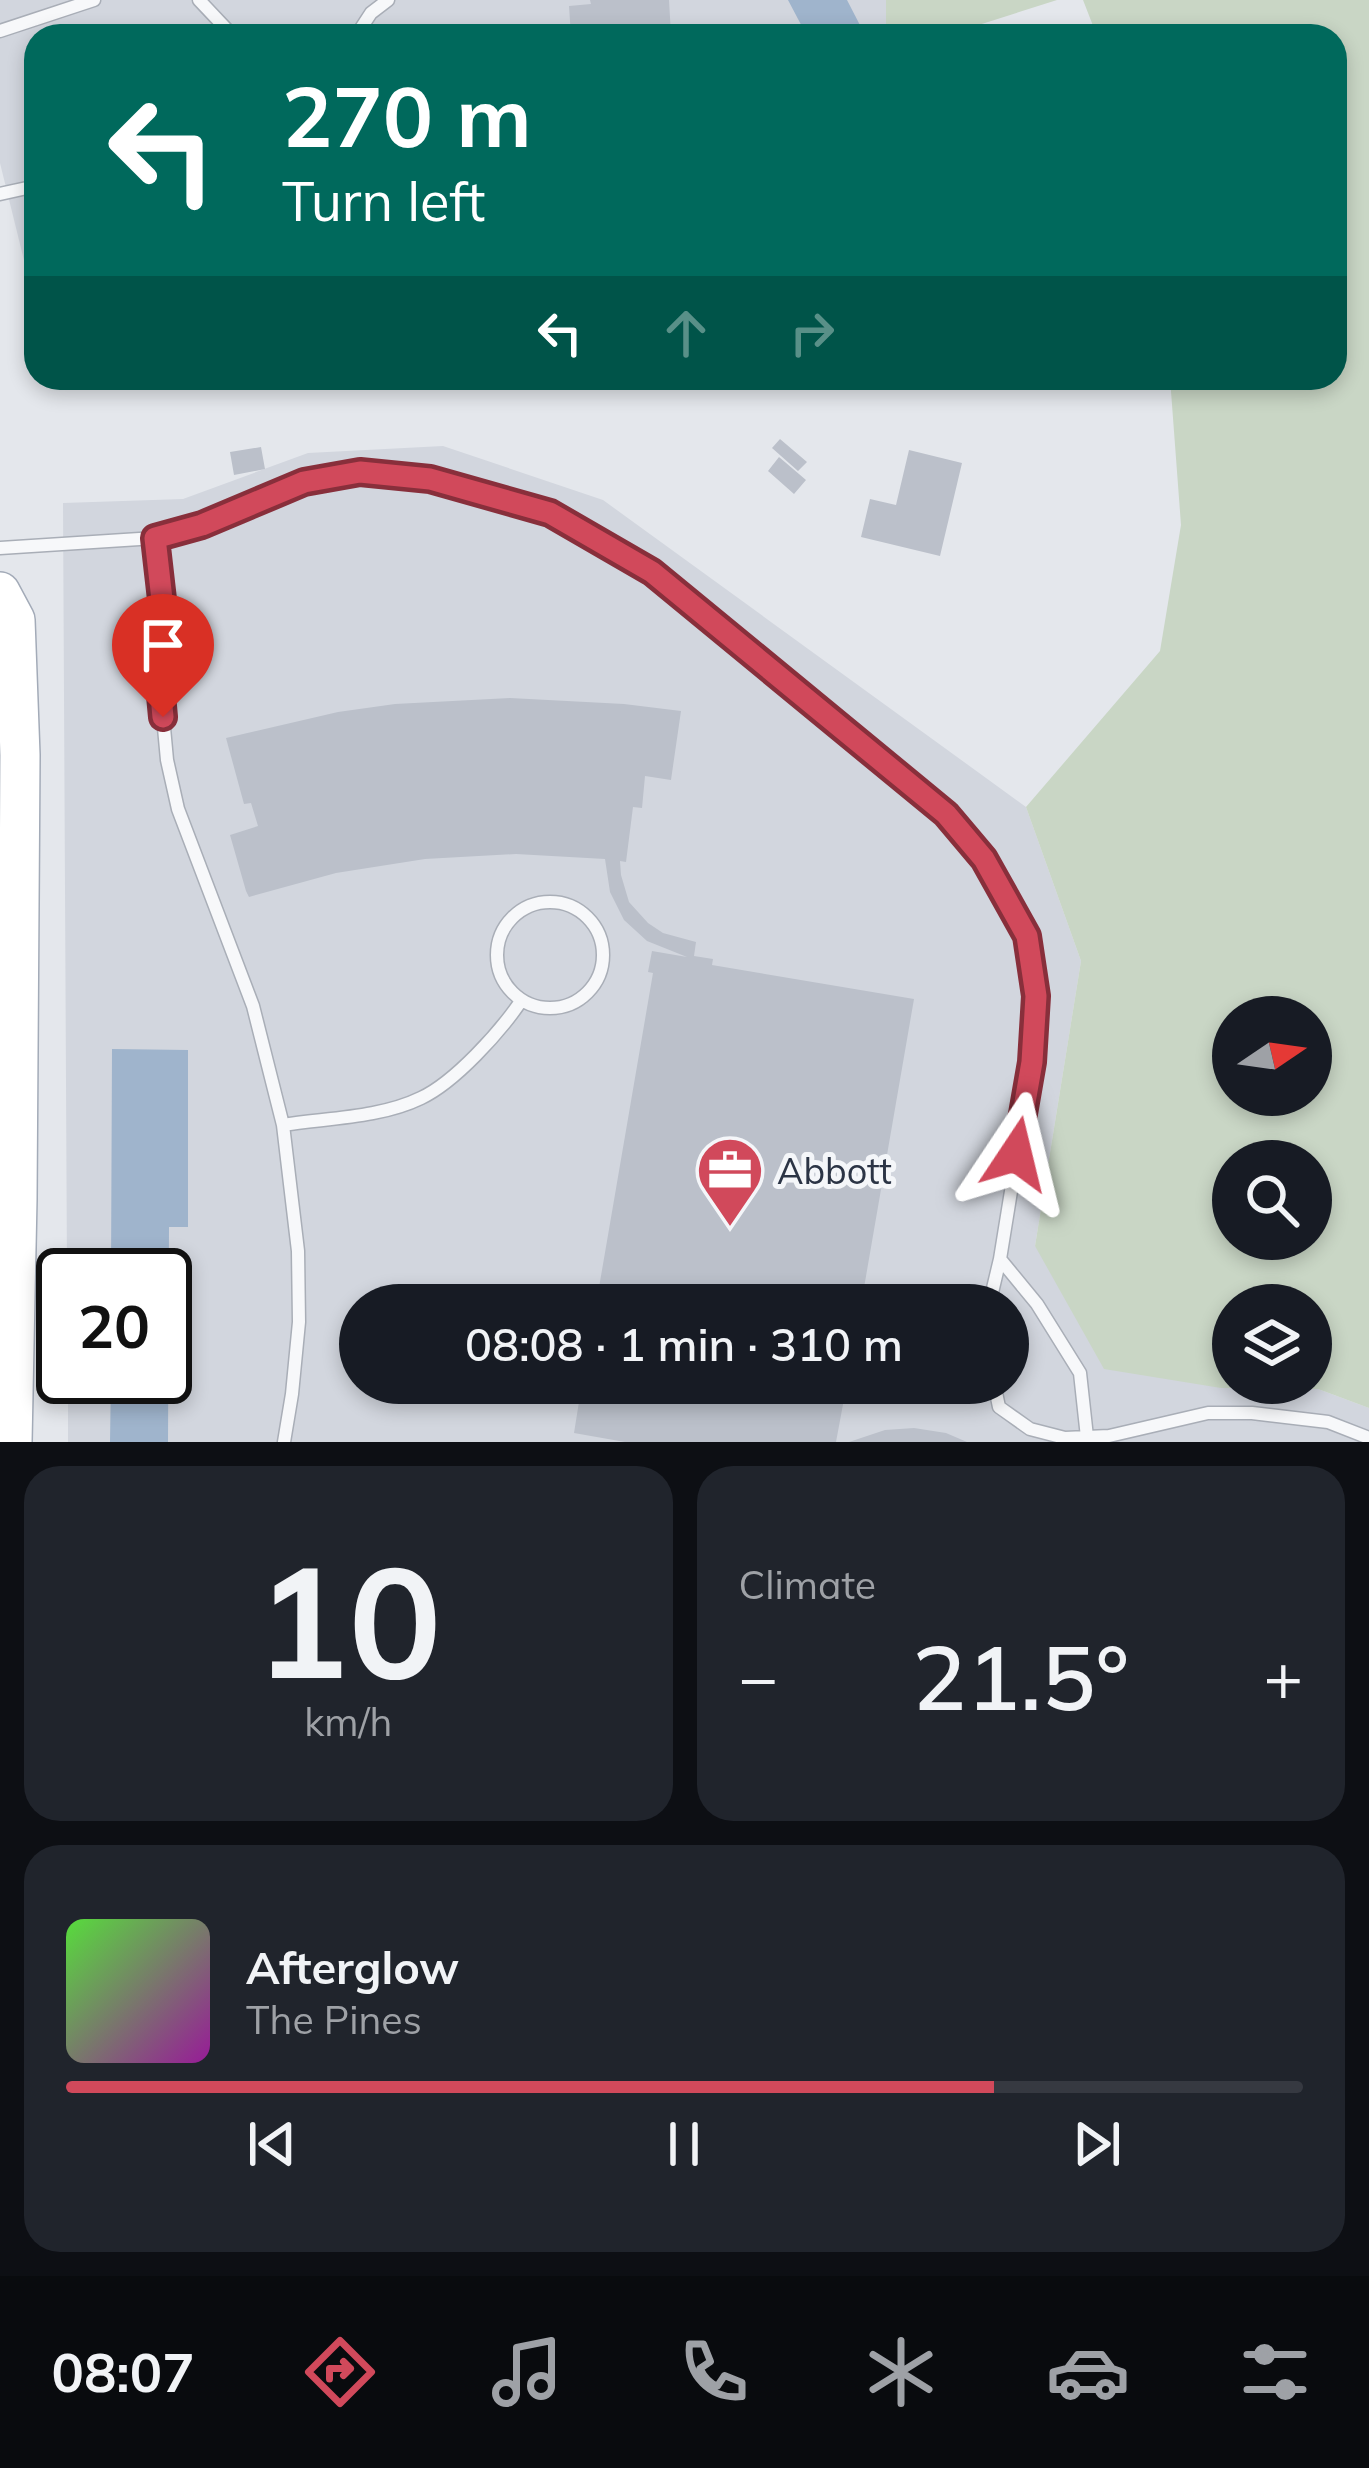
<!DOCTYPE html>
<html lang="en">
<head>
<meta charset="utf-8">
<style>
  body { margin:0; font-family:Mulish,sans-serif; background:#20242c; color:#f1f3f6; height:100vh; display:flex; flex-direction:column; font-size:45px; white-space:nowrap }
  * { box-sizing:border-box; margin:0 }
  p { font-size:39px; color:#9ea1a6 }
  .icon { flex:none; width:66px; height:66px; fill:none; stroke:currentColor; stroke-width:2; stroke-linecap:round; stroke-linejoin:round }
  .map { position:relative; height:1442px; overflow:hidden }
  .panel { display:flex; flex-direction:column; gap:24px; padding:24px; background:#0d0f14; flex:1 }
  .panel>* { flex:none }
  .top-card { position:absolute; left:24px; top:24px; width:1323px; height:366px; border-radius:36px; box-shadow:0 6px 18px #0003; background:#00695c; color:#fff; overflow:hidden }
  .needle { width:78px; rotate:77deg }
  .tools { position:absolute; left:1212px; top:996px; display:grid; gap:24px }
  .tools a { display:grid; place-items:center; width:120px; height:120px; border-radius:50%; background:#171b24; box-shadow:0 6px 18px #0003; font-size:60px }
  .speed { position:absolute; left:36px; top:1248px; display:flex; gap:24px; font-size:60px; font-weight:700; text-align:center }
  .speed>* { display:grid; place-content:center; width:156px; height:156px; border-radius:50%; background:#171b24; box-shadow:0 6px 18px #0003; line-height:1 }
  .speed .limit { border:6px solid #111; border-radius:18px; background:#fff; color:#111 }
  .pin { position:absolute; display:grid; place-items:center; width:102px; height:102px; color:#fff; margin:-123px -51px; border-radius:50% 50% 50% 0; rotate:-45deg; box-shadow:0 0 12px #0007 }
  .pin .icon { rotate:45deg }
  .me { position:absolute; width:132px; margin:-66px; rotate:10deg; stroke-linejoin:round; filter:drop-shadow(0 0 9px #0008) }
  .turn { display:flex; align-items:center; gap:42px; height:252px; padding:0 60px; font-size:54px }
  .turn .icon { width:156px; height:156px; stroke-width:2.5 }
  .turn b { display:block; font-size:84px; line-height:102px }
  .lanes { display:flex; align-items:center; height:114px; padding:0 60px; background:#0003; justify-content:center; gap:60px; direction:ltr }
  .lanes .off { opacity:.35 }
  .big { font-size:90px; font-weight:600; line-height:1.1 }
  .panel .tile { flex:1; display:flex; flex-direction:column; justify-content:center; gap:18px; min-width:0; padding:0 42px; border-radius:36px; background:#20242c }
  .panel .dial { align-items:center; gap:0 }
  .dial b { font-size:156px; line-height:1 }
  .song { display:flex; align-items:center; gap:36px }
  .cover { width:144px; height:144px; border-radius:18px; background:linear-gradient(135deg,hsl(110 70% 55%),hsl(300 70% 35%)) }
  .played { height:12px; border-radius:6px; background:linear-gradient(90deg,#d1495b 75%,#363941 75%) }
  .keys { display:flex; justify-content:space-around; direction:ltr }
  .heat { display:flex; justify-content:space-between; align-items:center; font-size:66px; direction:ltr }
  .panel .tiles { flex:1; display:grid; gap:24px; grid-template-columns:1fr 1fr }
  .tile:last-child { grid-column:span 2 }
  .trip { position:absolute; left:339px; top:1284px; width:690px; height:120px; border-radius:60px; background:#171b24; box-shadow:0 6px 18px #0003; font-weight:600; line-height:120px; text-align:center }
  .tabs { display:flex; height:192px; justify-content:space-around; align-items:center; background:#090b0e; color:#9ea1a6 }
  .tabs .icon { width:84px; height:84px }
  .tabs .current { color:#d1495b }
  .tabs b { font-size:54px; color:#f1f3f6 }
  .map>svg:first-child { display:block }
  .built { fill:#d2d6de; fill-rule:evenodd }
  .green { fill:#c9d6c5; fill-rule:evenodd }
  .water { fill:#9fb4cc }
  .building { fill:#bbc0ca }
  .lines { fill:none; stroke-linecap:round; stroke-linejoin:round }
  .service-casing { stroke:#a9aeb7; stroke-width:15 }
  .primary-casing { stroke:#a3abb8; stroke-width:42 }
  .service { stroke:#f7f8fa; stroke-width:12 }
  .primary { stroke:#fff; stroke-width:39 }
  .route-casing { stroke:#882f3b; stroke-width:30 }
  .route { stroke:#d1495b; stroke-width:21 }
  .labels { text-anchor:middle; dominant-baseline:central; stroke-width:10; stroke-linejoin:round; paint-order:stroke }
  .poi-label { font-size:36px; fill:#2b3445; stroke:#f4f6f9; text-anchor:start }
</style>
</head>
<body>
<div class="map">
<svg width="1369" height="1442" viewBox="0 0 1369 1442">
  <rect width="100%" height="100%" fill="#e4e7ec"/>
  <path class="built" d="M0,0H886V36H36V309L0,163Z
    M443,446L603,500L1026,807L1081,961L1035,1246L1221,1388L1318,1389L1369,1408V1442H68V1377H165V1275H67L63,503L183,499L308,453ZM360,1305H1008V1383H360Z"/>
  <path class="green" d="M886,0H1057L944,36H886Z
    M1083,0H1369V1408L1318,1389L1221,1388L1104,1369L1035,1246L1081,961L1026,807L1160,651L1181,525L1170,378H1335V36H1097ZM1233,1017H1311V1095H1233ZM1233,1161H1311V1239H1233ZM1233,1305H1311V1383H1233Z"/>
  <path class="water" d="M788,0H847L863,31L854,36H807Z
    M112,1049L188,1050V1227H169L168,1442H110L111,1377H165V1275H111Z"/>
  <path class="building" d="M590,0H669L671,35L571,36L569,6L591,4Z
    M780,439L807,462L798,471L772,448Z
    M261,447L265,469L234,475L230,452Z
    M909,450L962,463L940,556L861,537L870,499L896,505Z
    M779,457L806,480L794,494L768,471Z
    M510,698L624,704L681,711L671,780L645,776L642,808L633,807L626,862L620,861L621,875L629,902L648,923L663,933L696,942L694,956L713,959L712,965L914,999L861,1305H596L653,973L648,972L652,951L687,957L647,941L624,920L610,892L605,859L516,854L425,859L336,873L249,897L246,891L230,835L258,826L251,803L244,804L226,738L338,712L395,704Z
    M582,1383H847L836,1442H625L574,1433Z
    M914,1428L946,1433L967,1442H849L885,1430Z"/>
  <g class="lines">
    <defs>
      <path id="service" d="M199,0L233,36
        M0,31L94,0
        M356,36L371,13L388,0
        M0,194L36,186
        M155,538L164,617L159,674L167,760L178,809L253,1006L283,1125L298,1251L299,1322L292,1394L284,1442
        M0,548L155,538L202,525L304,482L360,472L430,479L550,513L652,571L946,814L984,859L1027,936L1036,996L1032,1062L1000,1259L989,1305
        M497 955a53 53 0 1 1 106 0a53 53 0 1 1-106 0Z
        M283,1125C327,1118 380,1118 421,1098C455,1082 500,1032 521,1001
        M1000,1259L1037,1304L1080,1373L1087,1437
        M994,1383L999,1407L1030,1429L1065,1438L1109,1436L1208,1413H1252L1328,1422L1369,1438"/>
      <path id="primary" d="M0,592L15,620L20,755L17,1199L12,1442"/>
    </defs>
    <use href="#service" class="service-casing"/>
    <use href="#primary" class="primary-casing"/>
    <use href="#service" class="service"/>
    <use href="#primary" class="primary"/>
  </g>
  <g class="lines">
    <defs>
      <path id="route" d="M163,717L159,674L164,617L155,538L202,525L304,482L360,472L430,479L550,513L652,572L946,814L984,859L1027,936L1036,996L1032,1062L1016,1154"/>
    </defs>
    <use href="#route" class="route-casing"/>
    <use href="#route" class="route"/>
  </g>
  <defs>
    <symbol id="office-pin" viewBox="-11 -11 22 30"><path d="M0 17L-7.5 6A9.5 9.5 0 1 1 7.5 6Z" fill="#d1495b" stroke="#f4f6f9"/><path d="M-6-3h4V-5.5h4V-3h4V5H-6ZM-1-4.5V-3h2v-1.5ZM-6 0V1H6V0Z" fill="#fff"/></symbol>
  </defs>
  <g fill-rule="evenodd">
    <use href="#office-pin" x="692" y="1132" width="76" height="104"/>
  </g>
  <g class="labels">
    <g class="poi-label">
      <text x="777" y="1170">Abbott</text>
    </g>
  </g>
</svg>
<div class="tools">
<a><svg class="needle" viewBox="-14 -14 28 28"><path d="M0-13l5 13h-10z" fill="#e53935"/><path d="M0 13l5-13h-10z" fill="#9ea1a6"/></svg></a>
<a><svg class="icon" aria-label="search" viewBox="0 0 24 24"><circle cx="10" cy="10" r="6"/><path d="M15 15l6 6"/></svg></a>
<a><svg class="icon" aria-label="layers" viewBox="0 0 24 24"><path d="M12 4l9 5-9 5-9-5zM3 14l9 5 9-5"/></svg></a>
</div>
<div class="speed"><div class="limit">20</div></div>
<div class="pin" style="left:163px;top:717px;background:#d93025"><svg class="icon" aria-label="arrive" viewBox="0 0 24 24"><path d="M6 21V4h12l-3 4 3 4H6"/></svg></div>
<svg class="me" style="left:1016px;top:1154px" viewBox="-20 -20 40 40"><path d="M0-17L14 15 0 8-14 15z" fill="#d1495b" stroke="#fff" stroke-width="4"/></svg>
<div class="trip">08:08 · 1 min · 310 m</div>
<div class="top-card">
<div class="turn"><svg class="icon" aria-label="left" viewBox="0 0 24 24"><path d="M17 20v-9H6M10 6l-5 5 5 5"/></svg><div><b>270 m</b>Turn left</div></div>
<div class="lanes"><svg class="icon" aria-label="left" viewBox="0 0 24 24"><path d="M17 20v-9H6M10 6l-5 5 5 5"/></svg><svg class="icon off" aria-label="ahead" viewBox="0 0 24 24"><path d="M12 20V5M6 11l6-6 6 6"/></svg><svg class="icon off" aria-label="right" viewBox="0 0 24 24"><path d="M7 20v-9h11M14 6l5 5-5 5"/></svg></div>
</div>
</div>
<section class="panel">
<div class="tiles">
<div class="tile dial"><b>10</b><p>km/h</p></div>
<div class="tile"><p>Climate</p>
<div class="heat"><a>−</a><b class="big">21.5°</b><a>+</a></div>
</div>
<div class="tile">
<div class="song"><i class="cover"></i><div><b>Afterglow</b><p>The Pines</p></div></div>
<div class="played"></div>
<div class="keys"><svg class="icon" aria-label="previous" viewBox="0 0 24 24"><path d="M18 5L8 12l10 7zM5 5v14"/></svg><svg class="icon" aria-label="pause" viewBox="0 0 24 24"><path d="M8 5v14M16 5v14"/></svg><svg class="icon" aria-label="next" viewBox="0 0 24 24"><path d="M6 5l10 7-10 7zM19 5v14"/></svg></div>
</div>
</div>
</section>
<nav class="tabs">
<b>08:07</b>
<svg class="icon current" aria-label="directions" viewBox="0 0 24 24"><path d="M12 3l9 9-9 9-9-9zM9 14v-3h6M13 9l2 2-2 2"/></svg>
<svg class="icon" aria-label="music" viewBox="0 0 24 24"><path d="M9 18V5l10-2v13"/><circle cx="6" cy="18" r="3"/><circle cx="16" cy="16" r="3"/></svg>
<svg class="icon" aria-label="phone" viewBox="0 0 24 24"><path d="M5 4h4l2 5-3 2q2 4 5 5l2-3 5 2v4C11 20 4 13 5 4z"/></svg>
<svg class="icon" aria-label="climate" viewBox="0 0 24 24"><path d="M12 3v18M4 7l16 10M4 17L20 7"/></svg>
<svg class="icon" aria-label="car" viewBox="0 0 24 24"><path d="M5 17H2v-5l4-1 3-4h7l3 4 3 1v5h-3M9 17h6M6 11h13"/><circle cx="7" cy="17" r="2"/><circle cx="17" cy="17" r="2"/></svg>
<svg class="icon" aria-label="filters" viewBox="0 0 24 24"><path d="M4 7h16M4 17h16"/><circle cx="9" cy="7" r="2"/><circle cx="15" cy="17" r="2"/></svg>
</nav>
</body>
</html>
